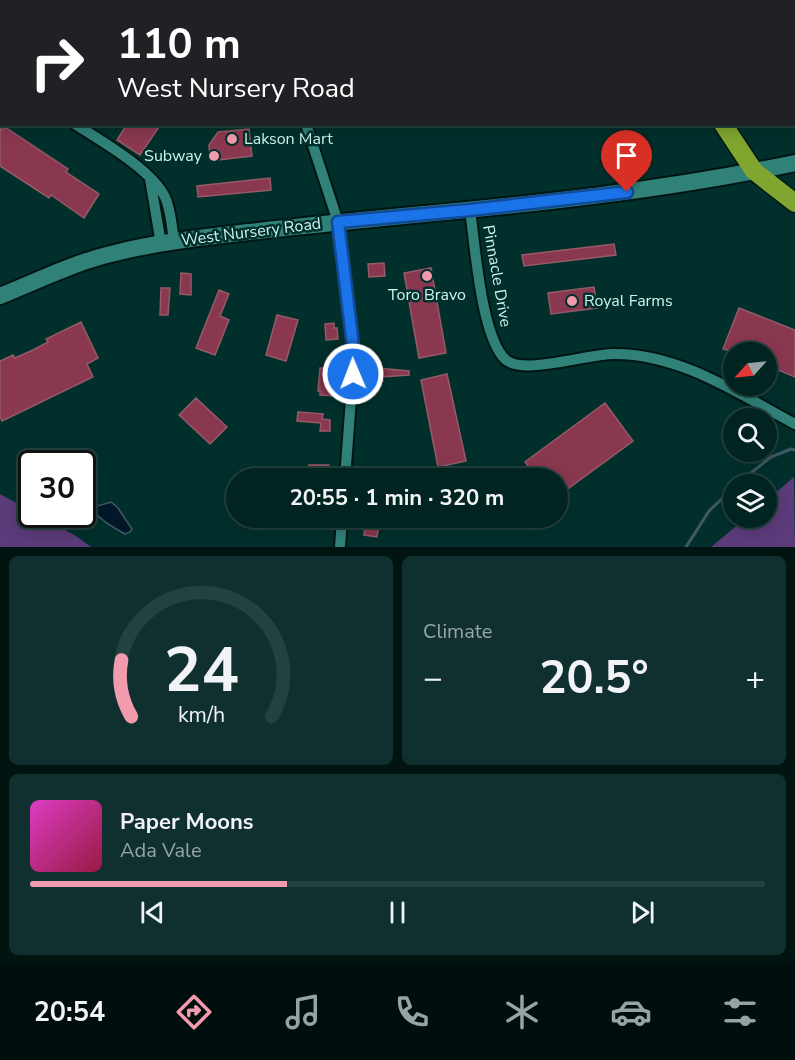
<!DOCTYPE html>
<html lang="en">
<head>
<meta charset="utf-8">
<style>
  body { margin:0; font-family:"Nunito Sans",sans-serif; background:#0f302e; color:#f1f3f6; height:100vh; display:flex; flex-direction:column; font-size:22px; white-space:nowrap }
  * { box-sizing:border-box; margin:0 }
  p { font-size:20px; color:#96a4a5 }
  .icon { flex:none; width:33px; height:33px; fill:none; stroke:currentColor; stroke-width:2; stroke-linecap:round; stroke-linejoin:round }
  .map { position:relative; height:547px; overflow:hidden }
  .side { display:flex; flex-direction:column; gap:9px; padding:9px; background:#011412; flex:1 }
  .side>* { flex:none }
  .hud { position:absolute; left:0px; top:0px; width:795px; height:126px; box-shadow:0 3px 15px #0003,0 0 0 2px #23413f; background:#202124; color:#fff; overflow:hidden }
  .needle { width:39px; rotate:243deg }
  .controls { position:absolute; left:723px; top:342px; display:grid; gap:12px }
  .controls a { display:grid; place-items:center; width:54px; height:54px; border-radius:50%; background:#012421; box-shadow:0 3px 15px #0003,0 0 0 2px #23413f; font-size:30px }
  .speed { position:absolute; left:18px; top:450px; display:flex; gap:12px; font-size:30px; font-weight:700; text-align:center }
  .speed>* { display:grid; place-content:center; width:78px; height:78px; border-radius:50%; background:#012421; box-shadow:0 3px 15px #0003,0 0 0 2px #23413f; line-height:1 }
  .speed .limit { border:3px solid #111; border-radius:9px; background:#fff; color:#111 }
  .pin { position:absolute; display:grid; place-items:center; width:51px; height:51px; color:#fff; margin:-62px -26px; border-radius:50% 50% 50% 0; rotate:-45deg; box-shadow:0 0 6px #0007 }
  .pin .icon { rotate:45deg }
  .me { position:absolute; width:66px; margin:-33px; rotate:359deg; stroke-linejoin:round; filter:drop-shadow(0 0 4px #0008) }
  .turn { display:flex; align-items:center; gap:21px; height:126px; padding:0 18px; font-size:27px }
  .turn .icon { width:78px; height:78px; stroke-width:2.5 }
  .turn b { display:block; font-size:42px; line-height:51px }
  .big { font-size:45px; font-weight:700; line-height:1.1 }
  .side .tile { flex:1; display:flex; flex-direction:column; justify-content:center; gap:9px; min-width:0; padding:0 21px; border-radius:9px; background:#0f302e }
  .side .dial { align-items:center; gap:0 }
  .dial svg { height:156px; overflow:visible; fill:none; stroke:#23413f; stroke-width:7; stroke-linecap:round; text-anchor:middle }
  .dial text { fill:#f1f3f6; stroke:none }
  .song { display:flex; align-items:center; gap:18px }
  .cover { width:72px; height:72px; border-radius:9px; background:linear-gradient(135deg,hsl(310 70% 55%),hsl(340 70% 35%)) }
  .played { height:6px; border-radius:3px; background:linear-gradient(90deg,#f29aae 35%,#23413f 35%) }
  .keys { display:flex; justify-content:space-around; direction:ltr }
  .heat { display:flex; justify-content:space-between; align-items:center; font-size:33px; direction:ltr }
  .side .tiles { flex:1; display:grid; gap:9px; grid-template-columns:1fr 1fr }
  .tile:last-child { grid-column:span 2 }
  .trip { position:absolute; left:226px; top:468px; width:342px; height:60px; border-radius:30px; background:#012421; box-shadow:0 3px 15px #0003,0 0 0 2px #23413f; font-weight:700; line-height:60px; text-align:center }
  .menu { display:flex; height:96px; justify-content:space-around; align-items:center; background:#000e0d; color:#96a4a5 }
  .menu .icon { width:42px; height:42px }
  .menu .active { color:#f29aae }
  .menu b { font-size:27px; color:#f1f3f6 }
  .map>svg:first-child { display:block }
  .green { fill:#5b3b7a }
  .water { fill:#021829; stroke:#3f5a64; stroke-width:1.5 }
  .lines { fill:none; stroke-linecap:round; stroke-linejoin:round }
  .stream { stroke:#3f5a64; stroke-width:3 }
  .building { fill:#8a384f; stroke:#955a67; stroke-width:1.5 }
  .minor-casing { stroke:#001613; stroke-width:14 }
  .secondary-casing { stroke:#001613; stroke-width:20 }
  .motorway-casing { stroke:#001613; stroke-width:21 }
  .minor { stroke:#308279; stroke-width:10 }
  .secondary { stroke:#308279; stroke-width:16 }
  .motorway { stroke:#81a62f; stroke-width:18 }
  .route-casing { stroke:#114b97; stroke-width:15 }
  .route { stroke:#1a73e8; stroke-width:10 }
  .poi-dot { fill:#f29aae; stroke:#01302c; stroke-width:2 }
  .labels { text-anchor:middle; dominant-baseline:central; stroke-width:5; stroke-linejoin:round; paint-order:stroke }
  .poi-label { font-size:16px; fill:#cdf3ee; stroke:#01302c; text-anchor:start }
  .street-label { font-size:16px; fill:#cdf3ee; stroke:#01302c }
</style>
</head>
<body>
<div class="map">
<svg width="795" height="547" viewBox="0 0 795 547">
  <rect width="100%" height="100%" fill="#01302c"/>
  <path class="green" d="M794,477L795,547H711L746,518H766L767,500Z
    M0,494L31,511L32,514L38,515L76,536L91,547H0Z"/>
  <path class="water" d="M111,502L118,508L132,529L130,532L125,534C113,527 101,521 93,510L94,507Z"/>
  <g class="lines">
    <path class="stream" d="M737,484L771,457L791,449L795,450
      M686,547L709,511L734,487"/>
  </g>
  <path class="building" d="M127,124H161L140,155L117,140Z
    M5,127L68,169L66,172L99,194L84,218L51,195L49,198L0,166V128L3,130Z
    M249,129L252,156L210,161L209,145L218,132Z
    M270,178L271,190L198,197L197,186Z
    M614,244L616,255L524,266L522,255Z
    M384,263L385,276L369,277L368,264Z
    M431,268L446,353L419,358L404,273Z
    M181,273L191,274V295L180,294Z
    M594,287L597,308L551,314L548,293Z
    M161,288H170L168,315H160Z
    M219,290L229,294L220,316L229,320L215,355L196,348Z
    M739,308L795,330V377L766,365V352H734L723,349Z
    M277,315L298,320L286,361L266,355Z
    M81,322L98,358L87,364L93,377L2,421L0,417V361L13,355L15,358L33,350L48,342L46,339Z
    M334,323V328H337L338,339L326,340L325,324Z
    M373,362L377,368L409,371V375L381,377L383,381L372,380Z
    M320,368L334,369L335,396L320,395V391H318Z
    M447,374L466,461L438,467L421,380Z
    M196,398L227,427L210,444L179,415Z
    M605,403L633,441L558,496V478H537L525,462Z
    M298,412L323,414L322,419L330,420V431H320L321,423L297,421Z
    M309,465H329V477L308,476Z
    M366,518H380L377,537L364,535Z"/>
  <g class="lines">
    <defs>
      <path id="minor" d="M199,0L202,2
        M0,75L2,76
        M75,124C101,141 151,169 165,197C171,210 172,228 174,242
        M306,124L338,222L352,336L353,373L345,478
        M150,179L161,244
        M470,210C475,244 481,338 506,360C524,375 588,354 613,354C679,353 739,394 795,424
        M340,547L342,518"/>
      <path id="secondary" d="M0,296C37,281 75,262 115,253C158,242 205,237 249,232C301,226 352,221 403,216C535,204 666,190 795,163"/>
      <path id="motorway" d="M641,0L642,2
        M726,0L727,2
        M794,55L795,56
        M723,124L754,171L795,203"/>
    </defs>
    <use href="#minor" class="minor-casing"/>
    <use href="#secondary" class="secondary-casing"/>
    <use href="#motorway" class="motorway-casing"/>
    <use href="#minor" class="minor"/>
    <use href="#secondary" class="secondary"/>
    <use href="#motorway" class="motorway"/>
  </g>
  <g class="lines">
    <defs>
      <path id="route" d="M353,374L354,354L338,222L470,210L627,192"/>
    </defs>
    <use href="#route" class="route-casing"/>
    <use href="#route" class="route"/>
  </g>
  <g class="poi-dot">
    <circle cx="232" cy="139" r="6"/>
    <circle cx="214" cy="156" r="6"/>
    <circle cx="427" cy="276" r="6"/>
    <circle cx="572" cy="301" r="6"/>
  </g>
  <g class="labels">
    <g class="poi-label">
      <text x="244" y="139">Lakson Mart</text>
      <text x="202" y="156" text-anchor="end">Subway</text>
      <text x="427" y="295" text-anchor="middle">Toro Bravo</text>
      <text x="584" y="301">Royal Farms</text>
    </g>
    <g class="street-label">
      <text transform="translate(251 232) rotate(-7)">West Nursery Road</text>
      <text transform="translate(497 276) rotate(80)">Pinnacle Drive</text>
    </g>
  </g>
</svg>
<div class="controls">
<a><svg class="needle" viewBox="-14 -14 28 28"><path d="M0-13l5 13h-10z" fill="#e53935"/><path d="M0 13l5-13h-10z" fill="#96a4a5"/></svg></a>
<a><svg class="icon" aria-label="search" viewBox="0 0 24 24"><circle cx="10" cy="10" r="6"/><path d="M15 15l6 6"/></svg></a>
<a><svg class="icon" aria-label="layers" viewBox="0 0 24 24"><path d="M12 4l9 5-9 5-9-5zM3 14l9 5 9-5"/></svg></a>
</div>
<div class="speed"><div class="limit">30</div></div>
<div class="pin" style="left:627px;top:192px;background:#d93025"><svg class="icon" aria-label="arrive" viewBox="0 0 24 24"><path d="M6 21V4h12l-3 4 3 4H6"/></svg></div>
<svg class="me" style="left:353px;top:374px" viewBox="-20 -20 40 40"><circle r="17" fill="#1a73e8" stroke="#fff" stroke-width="3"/><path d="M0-11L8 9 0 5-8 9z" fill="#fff"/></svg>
<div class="trip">20:55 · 1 min · 320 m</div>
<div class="hud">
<div class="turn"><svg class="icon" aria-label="right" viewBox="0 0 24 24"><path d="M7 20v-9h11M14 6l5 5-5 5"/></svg><div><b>110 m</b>West Nursery Road</div></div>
</div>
</div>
<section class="side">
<div class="tiles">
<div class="tile dial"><svg viewBox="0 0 100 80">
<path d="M14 69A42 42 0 1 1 86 69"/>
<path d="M14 69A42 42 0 0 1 9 40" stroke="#f29aae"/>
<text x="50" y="56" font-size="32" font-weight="700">24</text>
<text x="50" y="72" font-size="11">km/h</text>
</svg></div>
<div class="tile"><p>Climate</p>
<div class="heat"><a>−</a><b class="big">20.5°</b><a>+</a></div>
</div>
<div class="tile">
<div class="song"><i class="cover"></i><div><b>Paper Moons</b><p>Ada Vale</p></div></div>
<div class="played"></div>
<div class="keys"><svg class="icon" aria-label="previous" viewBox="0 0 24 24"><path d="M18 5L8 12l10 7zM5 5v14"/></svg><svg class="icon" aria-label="pause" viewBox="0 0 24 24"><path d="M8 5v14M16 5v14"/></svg><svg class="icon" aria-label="next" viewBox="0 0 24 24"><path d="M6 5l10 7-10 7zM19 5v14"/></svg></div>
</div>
</div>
</section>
<nav class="menu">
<b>20:54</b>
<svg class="icon active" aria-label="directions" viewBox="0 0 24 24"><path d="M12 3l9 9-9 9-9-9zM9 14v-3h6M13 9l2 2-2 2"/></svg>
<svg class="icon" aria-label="music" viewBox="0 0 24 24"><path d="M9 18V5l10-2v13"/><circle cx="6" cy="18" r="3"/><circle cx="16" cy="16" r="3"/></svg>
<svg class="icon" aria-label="phone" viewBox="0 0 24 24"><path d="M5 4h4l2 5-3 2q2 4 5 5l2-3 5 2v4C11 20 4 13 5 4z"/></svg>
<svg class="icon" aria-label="climate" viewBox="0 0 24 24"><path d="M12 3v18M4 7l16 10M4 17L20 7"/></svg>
<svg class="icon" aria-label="car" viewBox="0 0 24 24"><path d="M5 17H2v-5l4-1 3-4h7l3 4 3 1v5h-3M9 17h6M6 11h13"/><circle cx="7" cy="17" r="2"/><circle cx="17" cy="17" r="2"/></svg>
<svg class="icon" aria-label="filters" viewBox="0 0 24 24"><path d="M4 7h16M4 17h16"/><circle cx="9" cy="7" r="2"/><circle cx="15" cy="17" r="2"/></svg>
</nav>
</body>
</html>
